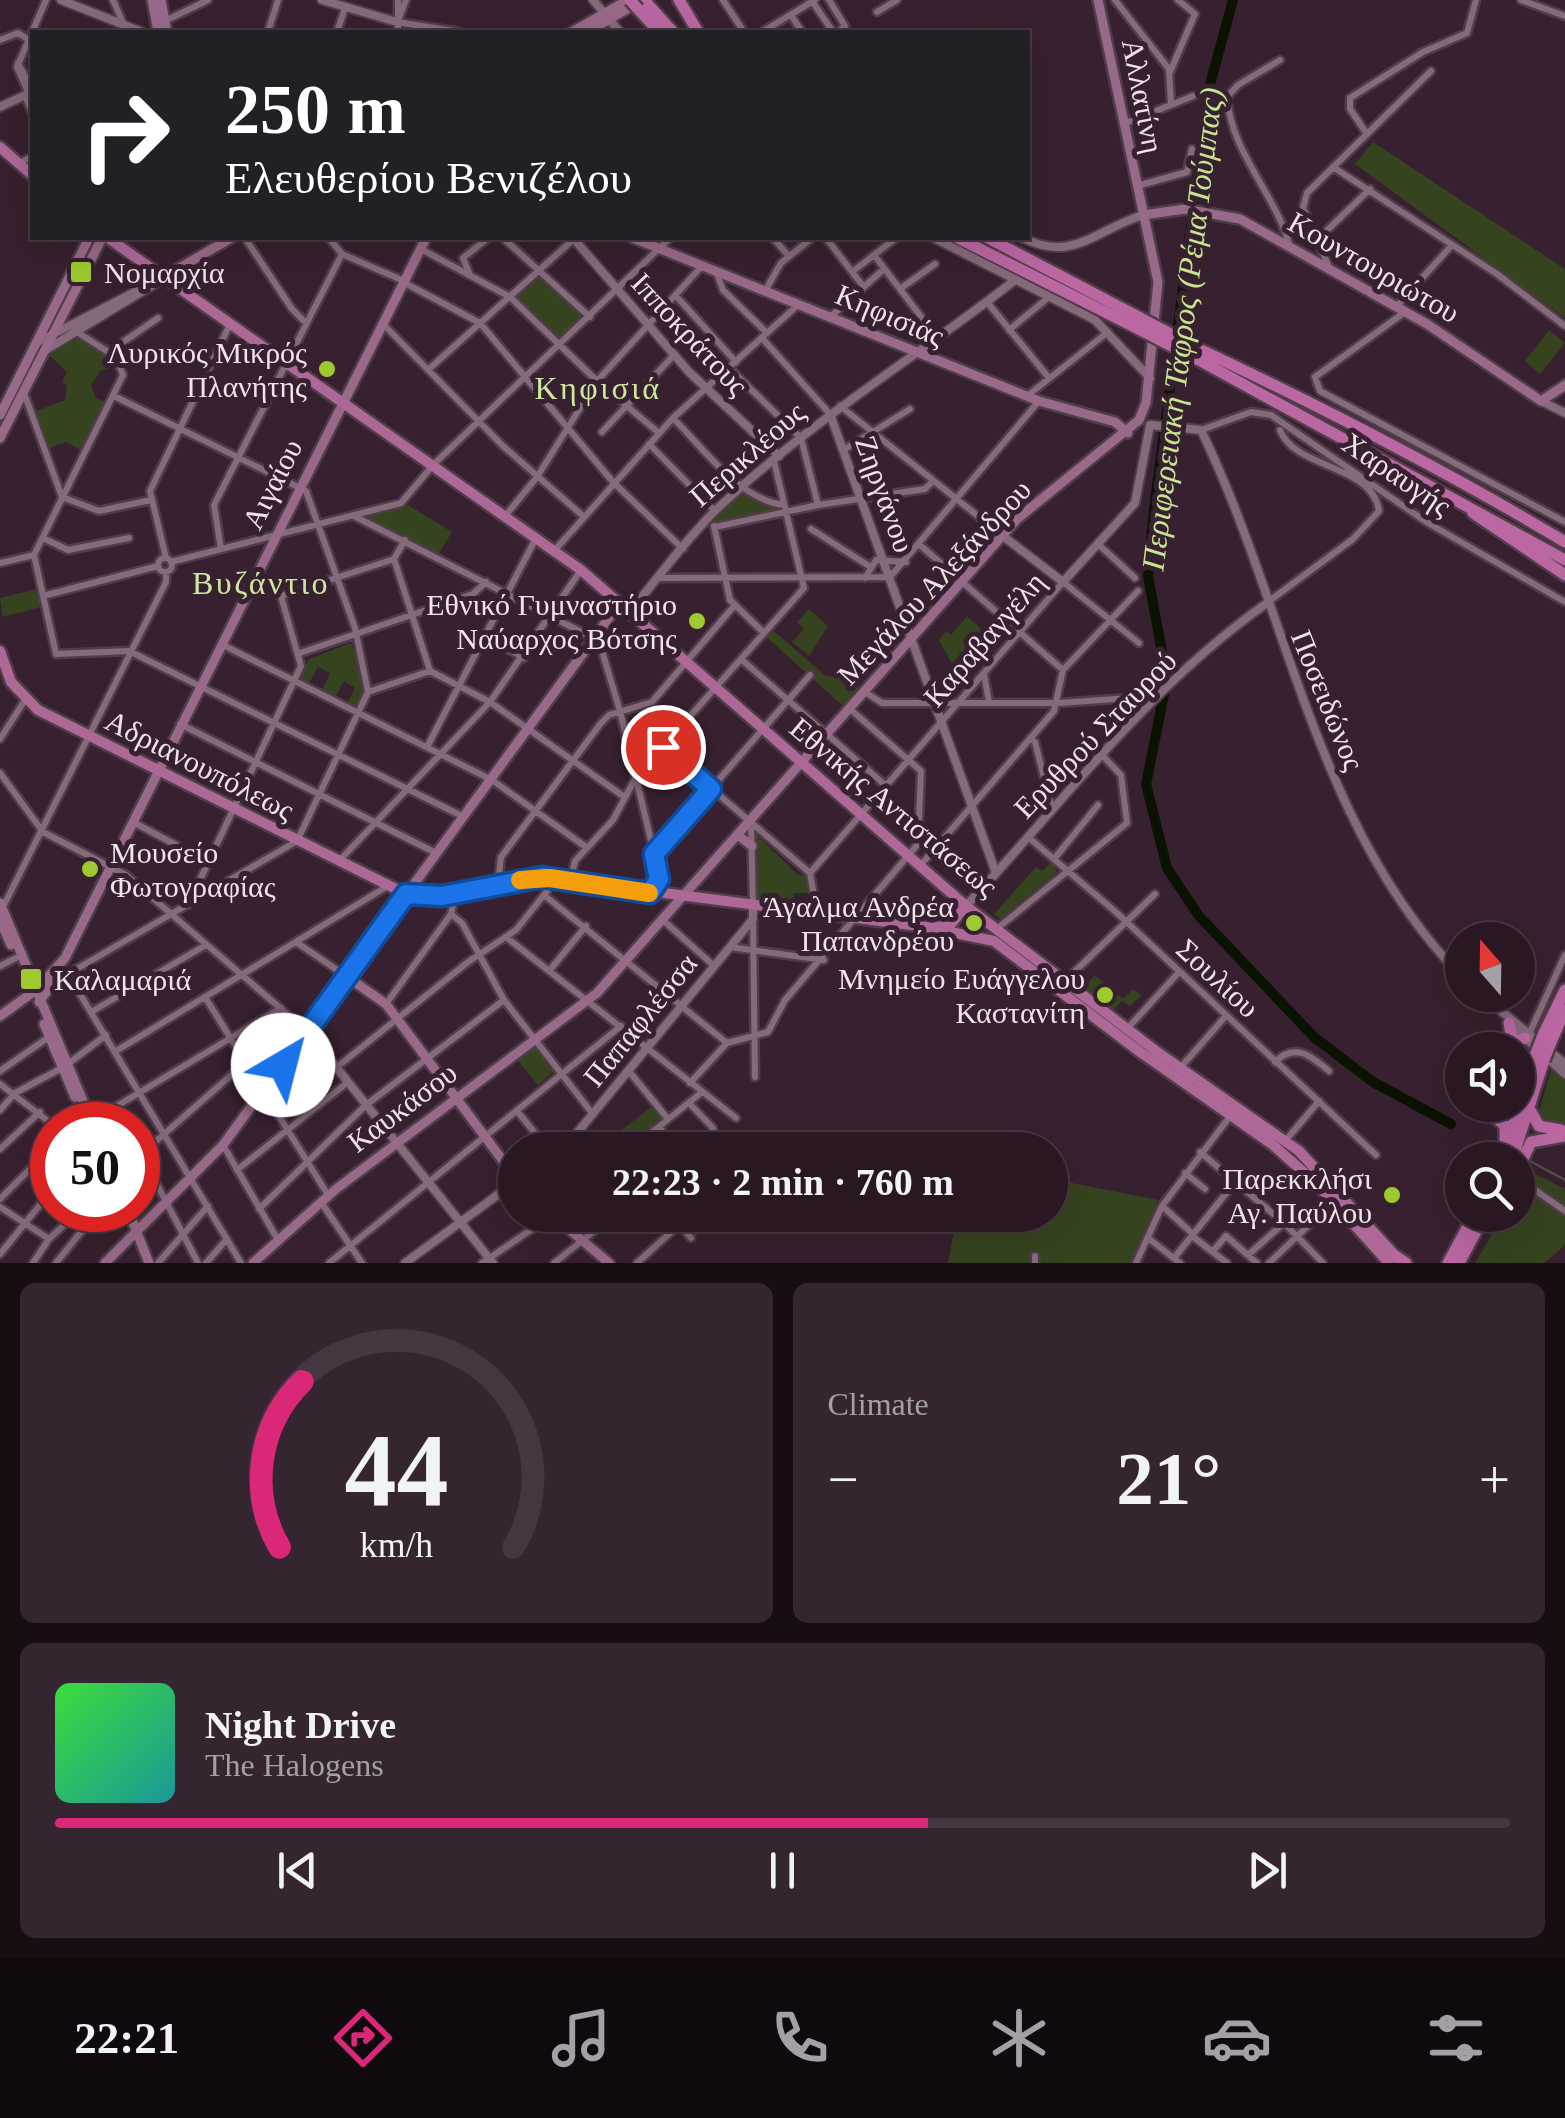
<!DOCTYPE html>
<html lang="en">
<head>
<meta charset="utf-8">
<style>
  body { margin:0; font-family:Georgia,serif; background:#352530; color:#f1f3f6; height:100vh; display:flex; flex-direction:column; font-size:38px; white-space:nowrap }
  * { box-sizing:border-box; margin:0 }
  p { font-size:32px; color:#a5a0a6 }
  .icon { flex:none; width:55px; height:55px; fill:none; stroke:currentColor; stroke-width:2; stroke-linecap:round; stroke-linejoin:round }
  .map { position:relative; height:1263px; overflow:hidden }
  .details { display:flex; flex-direction:column; gap:20px; padding:20px; background:#170d13; flex:1 }
  .details>* { flex:none }
  .top-card { position:absolute; left:30px; top:30px; width:1000px; height:210px; border-radius:0px; box-shadow:0 10px 40px #0002,0 0 0 2px #453741; background:#202124; color:#fff; overflow:hidden }
  .needle { width:65px; rotate:340deg }
  .buttons { position:absolute; left:1445px; top:922px; display:grid; gap:20px }
  .buttons a { display:grid; place-items:center; width:90px; height:90px; border-radius:50%; background:#291823; box-shadow:0 10px 40px #0002,0 0 0 2px #453741; font-size:50px }
  .speed { position:absolute; left:30px; top:1102px; display:flex; gap:20px; font-size:50px; font-weight:700; text-align:center }
  .speed>* { display:grid; place-content:center; width:130px; height:130px; border-radius:50%; background:#291823; box-shadow:0 10px 40px #0002,0 0 0 2px #453741; line-height:1 }
  .speed .limit { border:15px solid #d22; background:#fff; color:#111 }
  .pin { position:absolute; display:grid; place-items:center; width:85px; height:85px; color:#fff; margin:-42px; border:5px solid #fff; border-radius:50%; box-shadow:0 2px 10px #0007 }
  .me { position:absolute; width:110px; margin:-55px; rotate:37deg; stroke-linejoin:round; filter:drop-shadow(0 0 8px #0008) }
  .turn { display:flex; align-items:center; gap:35px; height:210px; padding:0 30px; font-size:45px }
  .turn .icon { width:130px; height:130px; stroke-width:2.5 }
  .turn b { display:block; font-size:70px; line-height:85px }
  .big { font-size:75px; font-weight:800; line-height:1.1 }
  .details .tile { flex:1; display:flex; flex-direction:column; justify-content:center; gap:15px; min-width:0; padding:0 35px; border-radius:15px; background:#352530 }
  .details .dial { align-items:center; gap:0 }
  .dial svg { height:260px; overflow:visible; fill:none; stroke:#453741; stroke-width:7; stroke-linecap:round; text-anchor:middle }
  .dial text { fill:#f1f3f6; stroke:none }
  .song { display:flex; align-items:center; gap:30px }
  .cover { width:120px; height:120px; border-radius:15px; background:linear-gradient(135deg,hsl(120 70% 55%),hsl(180 70% 35%)) }
  .played { height:10px; border-radius:5px; background:linear-gradient(90deg,#db2777 60%,#453741 60%) }
  .keys { display:flex; justify-content:space-around; direction:ltr }
  .heat { display:flex; justify-content:space-between; align-items:center; font-size:55px; direction:ltr }
  .details .tiles { flex:1; display:grid; gap:20px; grid-template-columns:1fr 1fr }
  .tile:last-child { grid-column:span 2 }
  .trip { position:absolute; left:498px; top:1132px; width:570px; height:100px; border-radius:50px; background:#291823; box-shadow:0 10px 40px #0002,0 0 0 2px #453741; font-weight:800; line-height:100px; text-align:center }
  .menu { display:flex; height:160px; justify-content:space-around; align-items:center; background:#100a0e; color:#a5a0a6 }
  .menu .icon { width:70px; height:70px }
  .menu .current { color:#db2777 }
  .menu b { font-size:45px; color:#f1f3f6 }
  .map>svg:first-child { display:block }
  .green { fill:#36431f }
  .lines { fill:none; stroke-linecap:round; stroke-linejoin:round }
  .stream { stroke:#4f5046; stroke-width:2.5 }
  .river { stroke:#0a1200; stroke-width:10 }
  .minor-casing { stroke:#503d4a; stroke-width:11 }
  .tertiary-casing { stroke:#503d4a; stroke-width:12 }
  .secondary-casing { stroke:#503d4a; stroke-width:14 }
  .primary-casing { stroke:#503d4a; stroke-width:15 }
  .trunk-casing { stroke:#503d4a; stroke-width:16 }
  .minor { stroke:#856a7b; stroke-width:6 }
  .tertiary { stroke:#856a7b; stroke-width:8 }
  .secondary { stroke:#996989; stroke-width:9 }
  .primary { stroke:#ad6898; stroke-width:10 }
  .trunk { stroke:#ba67a2; stroke-width:11 }
  .trunk-bridge-casing { stroke:#503d4a; stroke-width:16; stroke-linecap:butt }
  .trunk-bridge { stroke:#ba67a2; stroke-width:11 }
  .route-casing { stroke:#114b97; stroke-width:25 }
  .route { stroke:#1a73e8; stroke-width:18 }
  .slow { stroke:#f59e0b; stroke-width:18 }
  .poi-dot { fill:#9eca2f; stroke:#37202f; stroke-width:4 }
  .labels { text-anchor:middle; dominant-baseline:central; stroke-width:10; stroke-linejoin:round; paint-order:stroke }
  .street-label { font-size:30px; fill:#f1e2eb; stroke:#37202f }
  .poi-label { font-size:30px; fill:#f1e2eb; stroke:#37202f; text-anchor:end }
  .water-label { font-size:32px; font-style:italic; fill:#c6e58e; stroke:#37202f }
  .neighbourhood-label { font-size:32px; letter-spacing:2.5px; fill:#cee99f; stroke:#37202f }
</style>
</head>
<body>
<div class="map">
<svg width="1565" height="1263" viewBox="0 0 1565 1263">
  <rect width="100%" height="100%" fill="#37202f"/>
  <path class="green" d="M1373,142L1565,269V318L1355,164Z
    M540,271L590,317L560,347L510,297Z
    M1549,330L1565,343L1540,374L1525,361Z
    M80,337L110,351L121,365L101,370L91,385L96,398L109,404L84,452L66,442L45,450L31,413L65,400L67,385L62,382L67,372L47,353Z
    M746,487L785,511L716,525L710,519Z
    M408,505L452,532L438,555L363,518Z
    M37,589L41,607L3,617L0,598Z
    M809,609L828,626L809,656L792,642L804,629L797,622Z
    M967,616L986,633L970,653L966,649L952,664L939,640L946,631L951,635Z
    M769,627L826,676L849,680L859,688L843,706L763,634Z
    M351,643L367,690L357,709L347,704L355,688L344,681L335,698L322,691L330,673L318,667L308,685L298,681L309,659Z
    M753,831L798,875H806L809,893H794L793,904L756,898Z
    M1051,862L1057,872L1000,919L994,914L1036,867L1042,871Z
    M1095,975L1123,999L1133,989L1142,995L1130,1006L1122,1001L1111,1012L1083,988Z
    M309,1041L327,1063L276,1103L270,1094Z
    M532,1045L553,1072L538,1085L515,1057Z
    M1552,1066L1565,1077V1124L1554,1126L1538,1115Z
    M654,1105L664,1118L633,1143L620,1131Z
    M1528,1170L1565,1189V1245L1544,1263H1475L1503,1215H1518V1189Z
    M1050,1172L1072,1183L1158,1200L1132,1263H1037L1038,1254L1033,1253L1031,1263H948L957,1215H1050Z"/>
  <g class="lines">
    <path class="stream" d="M1528,1160L1565,1180"/>
    <path class="river" d="M1233,0L1209,88L1154,510L1148,576L1167,679L1146,784L1167,868L1199,916L1314,1037L1373,1082L1451,1124"/>
    <defs>
      <path id="minor" d="M113,0L124,25
        M723,0L744,32
        M829,0L845,26L838,32
        M1115,0L1169,69L1171,104
        M1521,0L1565,16
        M812,1L833,32
        M877,12L897,0
        M791,15L802,32
        M165,21L208,0
        M398,21L406,0
        M397,22L460,32
        M268,32L278,0
        M337,32L345,8
        M398,32V0
        M762,32L815,0
        M0,40L18,33L29,40
        M1280,60L1238,85L1227,97C1231,153 1276,194 1290,247
        M18,63L32,89
        M1170,72L1195,14L1178,0
        M29,94L17,67L46,0
        M25,96L32,112
        M1124,124L1193,96
        M1367,134L1350,109V98L1423,52L1467,33L1476,0
        M19,163L32,157
        M1333,167L1497,274L1565,326
        M1137,186L1187,172L1192,149
        M245,238L292,309L306,323
        M329,238L342,254L404,281
        M503,238L590,317
        M773,238L788,255
        M826,238L863,286
        M1317,240L1370,189
        M421,249L510,297L597,381L659,433
        M874,255L938,339
        M1330,269L1303,208L1307,193L1431,71
        M852,272L896,238
        M717,274L723,290L767,333
        M470,275L463,258L488,238
        M403,282L480,323L613,482L683,549
        M900,289L935,264
        M765,291L781,263L812,238
        M676,296L736,362
        M987,302L1049,378
        M1396,307L1452,245
        M1405,312L1315,377L1320,391L1565,522
        M830,317L884,269
        M383,324L503,446L583,516
        M1009,330L1049,297
        M762,338L830,414
        M110,351L158,318
        M729,368L801,438L818,505
        M429,369L575,238
        M24,393L62,497L99,511L151,500
        M114,396L306,491L355,628L368,692
        M1027,396L1108,332
        M840,406L1003,536
        M673,418C703,448 740,500 784,505
        M1201,430L1251,412L1271,415L1428,523L1565,602
        M602,432L674,355
        M649,444L715,511
        M845,449L910,409
        M506,515L537,477L597,381L701,267
        M354,516L599,641L620,711L659,874L650,893
        M714,526L730,600L764,633
        M715,527L818,505L925,489L933,481
        M811,529L869,566
        M43,538L68,550L129,538
        M405,540L394,559L430,671
        M1098,544L1135,578
        M920,545L1063,670
        M221,549L214,505L342,254
        M554,551L673,418L799,304
        M34,555L56,654L129,651L464,817
        M34,555L123,375L116,357L77,332
        M158 565a7 7 0 1 1 14 0a7 7 0 1 1-14 0Z
        M166,558L150,491L230,324
        M171,562L401,503L434,464L670,238
        M0,563L34,555
        M658,578L890,577L1039,401
        M865,578L876,560L906,562
        M251,580L281,596L394,559
        M43,596L158,566
        M1268,602L1353,539L1379,511C1373,464 1294,469 1280,430
        M483,635L524,658
        M221,644L492,780L586,847
        M300,653L473,594L486,582
        M741,659L885,785
        M430,671L490,702L623,796
        M984,674L989,702
        M368,692L430,671
        M865,692L882,703H1059L1130,698
        M180,724L436,853
        M1030,738L1035,742L1052,809
        M0,739L25,700
        M427,747L536,538
        M663,747L810,873
        M0,773L43,832L126,875L308,1032
        M133,822L206,861
        M751,824L753,905
        M1028,837L1117,913L1376,1155
        M654,854L810,675
        M1054,859L1098,805
        M338,862L490,702L581,570
        M919,867L1054,711L1063,670L1138,591
        M810,873L1063,582L1139,643
        M810,873L817,913
        M570,881L575,861L613,820L636,777L804,588L774,461
        M498,884L501,857L601,723L609,715L652,702L734,606
        M544,895L727,1043
        M190,901L301,666L281,596
        M3,907L166,582V573
        M451,914L462,923L504,1000L592,1113
        M753,920L755,1077
        M664,921L713,965
        M999,927L1127,823L1121,775L1101,754
        M506,937L736,1118
        M296,942L346,976
        M730,947L824,960
        M0,966L16,958
        M59,971L68,974L297,841L368,692
        M549,971L586,926
        M68,974L241,1263
        M1066,980L1155,894
        M205,997L328,1195
        M386,1004L451,914L455,894
        M91,1012L206,945
        M1127,1029L1179,972
        M1530,1032L1565,955
        M116,1051L386,887
        M1275,1062C1295,1042 1311,1056 1329,1071
        M68,1064L106,1035
        M337,1067L468,962L516,930L547,891L549,878
        M1180,1068L1225,1017
        M628,1070L668,1119
        M0,1071L49,1037
        M690,1083L727,1043L768,1032L785,1000L918,844L921,771L850,709
        M0,1084L53,1125
        M689,1103L713,1128L711,1137L696,1150
        M117,1108L126,1125
        M0,1110L15,1093L62,1068
        M517,1111L549,1150
        M85,1125L281,1008
        M659,1127L676,1150
        M1286,1140L1319,1101
        M223,1145L278,1240
        M138,1148L198,1263
        M0,1149L40,1112
        M630,1150L702,1092
        M1200,1152L1284,1223L1323,1263
        M138,1157L245,1063
        M237,1170L348,1082
        M1185,1173L1205,1189
        M1518,1178L1565,1211
        M0,1199L52,1147
        M321,1202L362,1263
        M1162,1206L1193,1234
        M0,1207L49,1239
        M259,1209L366,1105L504,1000
        M673,1215L691,1238
        M1192,1236L1227,1263
        M1148,1238L1180,1263
        M1213,1251L1226,1236L1257,1263
        M0,1254L52,1190
        M1248,1255L1284,1223
        M1174,1258L1236,1181
        M33,1263L49,1239L80,1210
        M56,1263L89,1222L86,1210
        M158,1263L208,1206
        M206,1263L227,1239
        M329,1263L621,1026
        M482,1263L553,1215
        M554,1263L614,1215
        M637,1263L680,1224
        M1035,1263V1256
        M1136,1263L1162,1206L1231,1115
        M1269,1263L1333,1202"/>
      <path id="tertiary" d="M61,0L142,32
        M322,0L397,22
        M593,0L620,32
        M0,107L32,92
        M573,238L689,372L779,456
        M934,238L1095,320L1150,378
        M1023,238C1073,263 1095,230 1143,215
        M36,343L162,278
        M44,351L159,281
        M1541,401L1565,413
        M830,414L996,873
        M1003,536L1063,582L1135,503L1150,425L1201,430C1289,612 1315,827 1462,977
        M629,613C658,578 686,539 718,508C809,422 917,357 1015,280
        M966,906C1063,802 1149,686 1267,603
        M1482,995L1565,1064
        M1510,1024L1565,1074
        M308,1032L493,1263
        M563,1150L753,919V905
        M405,1263L515,1182"/>
      <path id="secondary" d="M152,0L158,32
        M161,0L167,32
        M572,32L628,0
        M587,32L637,3
        M1143,215L1185,209L1240,219L1427,324L1541,401L1565,385
        M633,238L1039,401L1115,422L1128,433
        M162,278L231,238
        M0,415L89,238
        M0,438L102,238
        M739,836L752,846
        M0,903L93,1125
        M0,920L11,945
        M346,976L386,1004L515,1177
        M39,1002L62,970
        M0,1016L36,990L65,958L426,238
        M44,1024L75,1097
        M128,1210L149,1263
        M552,1215L609,1263
        M105,1263L223,1145L619,604
        M253,1263L336,1189L597,993L1017,519L1139,420L1146,403L1158,282L1098,0"/>
      <path id="primary" d="M0,147L32,175
        M108,238L581,570L966,906L1156,1051L1299,1151L1401,1262
        M0,651L11,682L38,710L406,894L437,897L549,878L926,927L994,941L1140,1052L1273,1145L1318,1185L1389,1263
        M937,927L951,924L966,906"/>
      <path id="trunk" d="M644,0L673,32
        M679,0L698,32
        M638,9L659,32
        M958,238L1129,324
        M988,238L1135,315
        M1199,349C1324,408 1447,471 1565,542
        M1197,359L1565,560
        M1473,513L1565,575
        M1543,1035L1565,990
        M1551,1042L1565,1010
        M1503,1044L1511,1035L1509,1023
        M1492,1050L1525,1038
        M1482,1105L1505,1126V1142
        M1490,1105L1502,1112L1514,1105
        M1530,1110L1539,1126L1561,1130
        M1502,1160L1536,1053
        M1512,1160L1544,1060
        M1518,1170L1531,1142L1565,1136
        M1397,1257L1406,1263
        M1448,1263L1474,1215
        M1459,1263L1485,1215"/>
    </defs>
    <use href="#minor" class="minor-casing"/>
    <use href="#tertiary" class="tertiary-casing"/>
    <use href="#secondary" class="secondary-casing"/>
    <use href="#primary" class="primary-casing"/>
    <use href="#trunk" class="trunk-casing"/>
    <use href="#minor" class="minor"/>
    <use href="#tertiary" class="tertiary"/>
    <use href="#secondary" class="secondary"/>
    <use href="#primary" class="primary"/>
    <use href="#trunk" class="trunk"/>
    <defs>
      <path id="trunk-bridge" d="M630,0L638,9
        M1135,315L1199,349
        M1129,324L1197,359
        M1536,1053L1543,1035
        M1544,1060L1551,1042"/>
    </defs>
    <use href="#trunk-bridge" class="trunk-bridge-casing"/>
    <use href="#trunk-bridge" class="trunk-bridge"/>
  </g>
  <g class="lines">
    <defs>
      <path id="route" d="M283,1065L406,894L442,896L542,877L650,893L659,879L654,854L711,789L663,747"/>
    </defs>
    <use href="#route" class="route-casing"/>
    <use href="#route" class="route"/>
    <path class="slow" d="M520,880L550,878L649,893"/>
  </g>
  <g class="poi-dot">
    <rect x="69" y="260" width="24" height="24" rx="5"/>
    <circle cx="327" cy="369" r="10"/>
    <circle cx="697" cy="621" r="10"/>
    <circle cx="90" cy="869" r="10"/>
    <circle cx="974" cy="923" r="10"/>
    <rect x="19" y="967" width="24" height="24" rx="5"/>
    <circle cx="1105" cy="995" r="10"/>
    <circle cx="1392" cy="1195" r="10"/>
  </g>
  <g class="labels">
    <g class="street-label">
      <text transform="translate(1143 96) rotate(79)">Αλλατίνη</text>
      <text transform="translate(1374 267) rotate(30)">Κουντουριώτου</text>
      <text transform="translate(890 315) rotate(23)">Κηφισιάς</text>
      <text transform="translate(690 334) rotate(47)">Ιπποκράτους</text>
      <text transform="translate(747 454) rotate(-41)">Περικλέους</text>
      <text transform="translate(1397 474) rotate(34)">Χαραυγής</text>
      <text transform="translate(272 484) rotate(-63)">Αιγαίου</text>
      <text transform="translate(885 494) rotate(70)">Ζηργάνου</text>
      <text transform="translate(934 582) rotate(-47)">Μεγάλου Αλεξάνδρου</text>
      <text transform="translate(984 639) rotate(-49)">Καραβαγγέλη</text>
      <text transform="translate(1328 700) rotate(68)">Ποσειδώνος</text>
      <text transform="translate(1095 734) rotate(-46)">Ερυθρού Σταυρού</text>
      <text transform="translate(200 765) rotate(27)">Αδριανουπόλεως</text>
      <text transform="translate(894 807) rotate(40)">Εθνικής Αντιστάσεως</text>
      <text transform="translate(1218 978) rotate(43)">Σουλίου</text>
      <text transform="translate(640 1020) rotate(-51)">Παπαφλέσσα</text>
      <text transform="translate(402 1107) rotate(-37)">Καυκάσου</text>
    </g>
    <g class="poi-label">
      <text x="104" y="272" text-anchor="start">Νομαρχία</text>
      <text x="307" y="352">Λυρικός Μικρός<tspan x="307" dy="34">Πλανήτης</tspan></text>
      <text x="677" y="604">Εθνικό Γυμναστήριο<tspan x="677" dy="34">Ναύαρχος Βότσης</tspan></text>
      <text x="110" y="852" text-anchor="start">Μουσείο<tspan x="110" dy="34">Φωτογραφίας</tspan></text>
      <text x="954" y="906">Άγαλμα Ανδρέα<tspan x="954" dy="34">Παπανδρέου</tspan></text>
      <text x="1085" y="978">Μνημείο Ευάγγελου<tspan x="1085" dy="34">Καστανίτη</tspan></text>
      <text x="54" y="979" text-anchor="start">Καλαμαριά</text>
      <text x="1372" y="1178">Παρεκκλήσι<tspan x="1372" dy="34">Αγ. Παύλου</tspan></text>
    </g>
    <g class="water-label">
      <text transform="translate(1182 329) rotate(-83)">Περιφερειακή Τάφρος (Ρέμα Τούμπας)</text>
    </g>
    <g class="neighbourhood-label">
      <text x="598" y="388">Κηφισιά</text>
      <text x="261" y="583">Βυζάντιο</text>
    </g>
  </g>
</svg>
<div class="buttons">
<a><svg class="needle" viewBox="-14 -14 28 28"><path d="M0-13l5 13h-10z" fill="#e53935"/><path d="M0 13l5-13h-10z" fill="#a5a0a6"/></svg></a>
<a><svg class="icon" aria-label="sound" viewBox="0 0 24 24"><path d="M4 9h4l5-4v14l-5-4H4zM17 9q2 3 0 6"/></svg></a>
<a><svg class="icon" aria-label="search" viewBox="0 0 24 24"><circle cx="10" cy="10" r="6"/><path d="M15 15l6 6"/></svg></a>
</div>
<div class="speed"><div class="limit">50</div></div>
<div class="pin" style="left:663px;top:747px;background:#d93025"><svg class="icon" aria-label="arrive" viewBox="0 0 24 24"><path d="M6 21V4h12l-3 4 3 4H6"/></svg></div>
<svg class="me" style="left:283px;top:1065px" viewBox="-20 -20 40 40"><circle r="19" fill="#fff"/><path d="M0-13L10 11 0 6-10 11z" fill="#1a73e8"/></svg>
<div class="trip">22:23 · 2 min · 760 m</div>
<div class="top-card">
<div class="turn"><svg class="icon" aria-label="right" viewBox="0 0 24 24"><path d="M7 20v-9h11M14 6l5 5-5 5"/></svg><div><b>250 m</b>Ελευθερίου Βενιζέλου</div></div>
</div>
</div>
<section class="details">
<div class="tiles">
<div class="tile dial"><svg viewBox="0 0 100 80">
<path d="M14 69A42 42 0 1 1 86 69"/>
<path d="M14 69A42 42 0 0 1 21 18" stroke="#db2777"/>
<text x="50" y="56" font-size="32" font-weight="700">44</text>
<text x="50" y="72" font-size="11">km/h</text>
</svg></div>
<div class="tile"><p>Climate</p>
<div class="heat"><a>−</a><b class="big">21°</b><a>+</a></div>
</div>
<div class="tile">
<div class="song"><i class="cover"></i><div><b>Night Drive</b><p>The Halogens</p></div></div>
<div class="played"></div>
<div class="keys"><svg class="icon" aria-label="previous" viewBox="0 0 24 24"><path d="M18 5L8 12l10 7zM5 5v14"/></svg><svg class="icon" aria-label="pause" viewBox="0 0 24 24"><path d="M8 5v14M16 5v14"/></svg><svg class="icon" aria-label="next" viewBox="0 0 24 24"><path d="M6 5l10 7-10 7zM19 5v14"/></svg></div>
</div>
</div>
</section>
<nav class="menu">
<b>22:21</b>
<svg class="icon current" aria-label="directions" viewBox="0 0 24 24"><path d="M12 3l9 9-9 9-9-9zM9 14v-3h6M13 9l2 2-2 2"/></svg>
<svg class="icon" aria-label="music" viewBox="0 0 24 24"><path d="M9 18V5l10-2v13"/><circle cx="6" cy="18" r="3"/><circle cx="16" cy="16" r="3"/></svg>
<svg class="icon" aria-label="phone" viewBox="0 0 24 24"><path d="M5 4h4l2 5-3 2q2 4 5 5l2-3 5 2v4C11 20 4 13 5 4z"/></svg>
<svg class="icon" aria-label="climate" viewBox="0 0 24 24"><path d="M12 3v18M4 7l16 10M4 17L20 7"/></svg>
<svg class="icon" aria-label="car" viewBox="0 0 24 24"><path d="M5 17H2v-5l4-1 3-4h7l3 4 3 1v5h-3M9 17h6M6 11h13"/><circle cx="7" cy="17" r="2"/><circle cx="17" cy="17" r="2"/></svg>
<svg class="icon" aria-label="filters" viewBox="0 0 24 24"><path d="M4 7h16M4 17h16"/><circle cx="9" cy="7" r="2"/><circle cx="15" cy="17" r="2"/></svg>
</nav>
</body>
</html>
